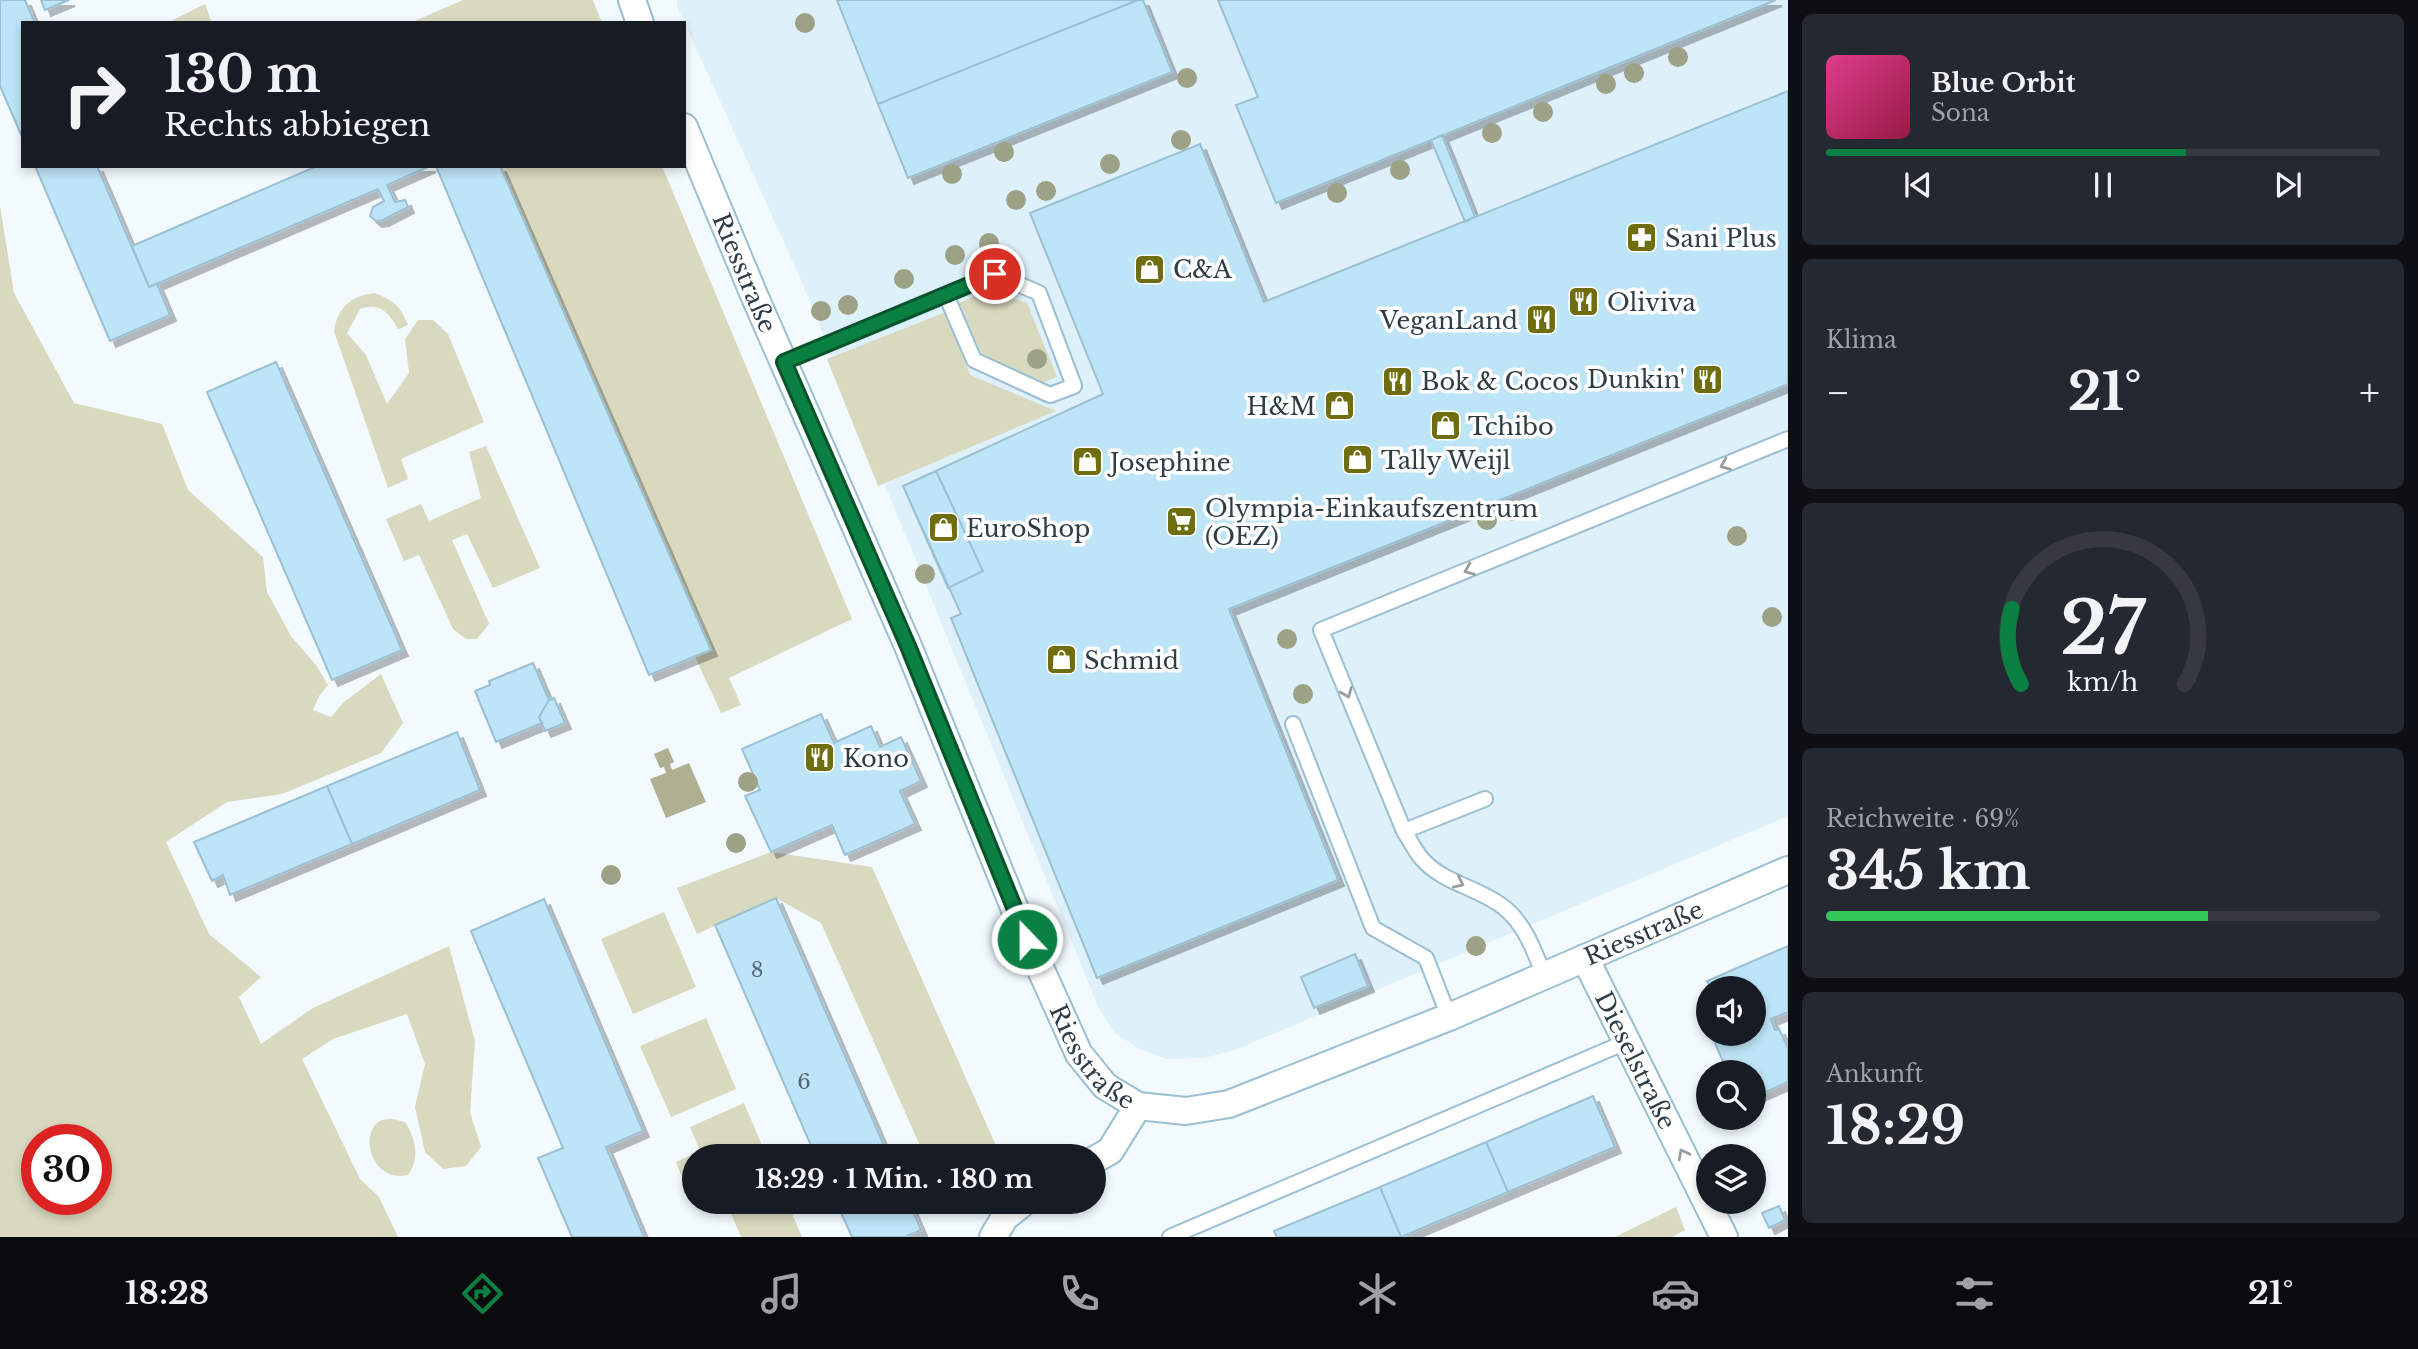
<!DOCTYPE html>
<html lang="de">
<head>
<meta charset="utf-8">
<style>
  body { margin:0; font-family:"Libre Baskerville",serif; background:#242831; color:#f1f3f6; height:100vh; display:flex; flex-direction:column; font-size:26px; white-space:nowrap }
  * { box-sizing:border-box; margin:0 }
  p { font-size:23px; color:#9ea1a6 }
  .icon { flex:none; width:38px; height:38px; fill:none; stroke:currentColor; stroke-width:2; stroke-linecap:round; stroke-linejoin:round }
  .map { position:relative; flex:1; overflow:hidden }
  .details { display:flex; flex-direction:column; gap:14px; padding:14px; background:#0d0f14; width:630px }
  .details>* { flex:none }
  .guide { position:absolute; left:21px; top:21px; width:665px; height:147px; border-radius:0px; box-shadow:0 4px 10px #0003; background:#171b24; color:#f1f3f6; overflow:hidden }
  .controls { position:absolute; left:1696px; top:976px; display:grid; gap:14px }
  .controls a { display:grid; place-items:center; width:70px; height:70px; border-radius:50%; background:#171b24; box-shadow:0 4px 10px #0003; font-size:35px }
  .speed { position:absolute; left:21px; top:1124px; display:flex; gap:14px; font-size:35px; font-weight:700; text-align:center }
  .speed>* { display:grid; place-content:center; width:91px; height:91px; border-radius:50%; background:#171b24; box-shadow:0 4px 10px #0003; line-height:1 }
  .speed .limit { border:10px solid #d22; background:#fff; color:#111 }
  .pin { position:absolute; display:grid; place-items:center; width:60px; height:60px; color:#fff; margin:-30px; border:4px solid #fff; border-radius:50%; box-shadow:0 2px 7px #0007 }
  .me { position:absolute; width:77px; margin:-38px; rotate:338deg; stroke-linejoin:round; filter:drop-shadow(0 0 5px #0008) }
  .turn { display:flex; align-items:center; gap:24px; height:147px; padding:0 28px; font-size:32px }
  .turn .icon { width:91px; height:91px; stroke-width:2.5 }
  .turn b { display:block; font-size:49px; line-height:60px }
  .big { font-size:52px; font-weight:800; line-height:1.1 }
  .details .tile { flex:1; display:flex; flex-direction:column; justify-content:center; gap:10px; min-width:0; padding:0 24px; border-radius:10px; background:#242831 }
  .details .dial { align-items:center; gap:0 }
  .dial svg { height:182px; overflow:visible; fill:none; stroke:#363941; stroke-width:7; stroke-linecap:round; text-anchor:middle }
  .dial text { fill:#f1f3f6; stroke:none }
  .song { display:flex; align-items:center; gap:21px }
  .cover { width:84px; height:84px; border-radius:10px; background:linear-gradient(135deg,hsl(330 70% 55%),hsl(340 70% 35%)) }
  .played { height:7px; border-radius:4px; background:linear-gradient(90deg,#0b8043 65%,#363941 65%) }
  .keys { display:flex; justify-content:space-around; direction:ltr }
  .heat { display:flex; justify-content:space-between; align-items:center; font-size:38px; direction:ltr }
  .charge { height:10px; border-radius:5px; background:linear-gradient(90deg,#34c759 69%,#363941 0) }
  .trip { position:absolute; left:682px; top:1144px; width:424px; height:70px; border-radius:35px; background:#171b24; box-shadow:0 4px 10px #0003; font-weight:800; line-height:70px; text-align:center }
  .menu { display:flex; height:112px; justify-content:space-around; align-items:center; background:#090b0e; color:#9ea1a6 }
  .menu .icon { width:49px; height:49px }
  .menu .selected { color:#0b8043 }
  .menu b { font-size:32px; color:#f1f3f6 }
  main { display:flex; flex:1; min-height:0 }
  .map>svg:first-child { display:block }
  .built { fill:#def0f9 }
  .green { fill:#d8d9bf; fill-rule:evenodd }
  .water { fill:#afb091 }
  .building { fill:#bee4f7; stroke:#9cc0d3; stroke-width:2; filter:url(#shadow) }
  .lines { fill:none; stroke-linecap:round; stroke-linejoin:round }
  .service-casing { stroke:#9bbfd2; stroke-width:18 }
  .minor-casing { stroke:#9bbfd2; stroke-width:30 }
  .service { stroke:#fff; stroke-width:14 }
  .minor { stroke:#fff; stroke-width:26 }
  .tree { fill:#9da185 }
  .oneway { stroke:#979ea2 }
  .route-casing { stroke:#07532c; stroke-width:18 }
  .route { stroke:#0b8043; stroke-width:12 }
  .labels { text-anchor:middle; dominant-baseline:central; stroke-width:7; stroke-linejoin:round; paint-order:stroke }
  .number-label { font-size:21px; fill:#536872 }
  .poi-label { font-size:24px; fill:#2f3e46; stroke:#fff; text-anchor:start }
  .street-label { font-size:24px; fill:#2f3e46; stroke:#fff }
</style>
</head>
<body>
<main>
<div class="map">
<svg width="1788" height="1237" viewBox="0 0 1788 1237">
  <defs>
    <filter id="shadow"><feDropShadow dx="6" dy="6" stdDeviation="0" flood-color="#0004"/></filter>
  </defs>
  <rect width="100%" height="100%" fill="#f2fafd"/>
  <path class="built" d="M677,0H1788V816L1235,1050L1204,1058L1167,1059L1139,1049L1114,1032L1100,1011L802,282L677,6Z"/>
  <path class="green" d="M463,0H593L602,23H410Z
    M205,4L212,23H167Z
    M500,166H662L852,619L729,678L741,705L721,713L695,657L711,649Z
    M0,206L14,293L74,403L162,424L188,490L263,557L267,592L291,636L316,665L328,685L319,696L313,710L331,717L343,703L381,674L403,723L381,753L282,794L227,802L166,842L209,934L261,977L239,997L261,1044L313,1008L449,946L475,1041L470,1112L481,1147L466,1166L443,1169L425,1152L415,1107L425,1064L407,1014L333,1039L302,1059L360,1179L379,1197L398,1237H0ZM96,1139V1199H37V1139Z
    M990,290L1027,303L1057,377L1042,383L981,353L959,303Z
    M374,293C393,299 401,307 408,325L398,329C389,312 379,302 360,309L347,333L366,355L387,404L409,373L405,339L418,320H433L448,334L484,422L401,459L408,479L388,488L334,331C338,307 351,296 374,293Z
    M946,312L970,375L1056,411L878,486L827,359Z
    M486,446L540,568L493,588L467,534L452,540L489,624L477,639H466L453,629L419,555L404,561L386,519L421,504L429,521L481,498L469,452Z
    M771,852L872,867L1001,1157H925L821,923L776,898L697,934L677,888Z
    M664,912L696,987L633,1014L601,939Z
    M706,1018L736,1089L671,1117L640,1046Z
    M744,1103L767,1157H695V1183L686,1187L676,1162L700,1151L690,1127Z
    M393,1119L405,1122C416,1139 420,1158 408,1175C370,1183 358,1130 382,1120C386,1119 390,1119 393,1119Z
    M726,1202H787L802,1237H741Z
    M1676,1207L1685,1230L1672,1237H1615Z"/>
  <path class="water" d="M668,748L674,762L670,764L672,770L689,763L706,802L666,818L650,779L666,773L664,767L660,768L654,754Z"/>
  <path class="building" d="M0,0H25L35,23H23V139L0,86Z
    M41,0H69L45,10Z
    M837,0H1138L878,104Z
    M1138,0H1143L1172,72L908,178L878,104Z
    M1218,0H1776L1276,203L1236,105L1258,97Z
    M1788,91V384L1229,609L1338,880L1097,978L951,618L961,614L903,486L1103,394L1030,213L1200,144L1264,302Z
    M1442,135L1475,217L1465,222L1431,140Z
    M35,166H97L149,287L157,284L170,315L110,341Z
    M317,166H430L387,185L395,202L405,200L408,207L383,220L376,221L370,216L373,207L384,201L378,189L149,287L132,246Z
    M436,166H500L711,650L649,675Z
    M276,362L402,650L332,680L207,392Z
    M936,471L983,571L948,588L903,486Z
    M533,663L549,700L539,717L542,723L496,742L475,691L490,685L489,681Z
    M554,698L565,723L545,731L539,717L549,700Z
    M821,714L834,743L871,726L880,747L901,737L921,781L900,791L915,824L845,855L832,825L771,852L745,796L760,790L742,749Z
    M457,732L480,790L352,844L327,786Z
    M327,786L352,844L230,895L223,875L212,881L194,842Z
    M776,898L889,1157H816L715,925Z
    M544,899L643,1131L606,1147L644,1237H572L538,1158L563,1148L471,931Z
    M1788,946V1012L1771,1019L1775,1030L1779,1029L1788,1048V1082L1754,1097V1073H1728L1711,1034H1754V989H1711L1707,981Z
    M1355,954L1368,986L1314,1008L1301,977Z
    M1593,1096L1615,1147L1508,1192L1486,1142Z
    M1486,1142L1508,1192L1401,1237L1380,1187Z
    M1380,1187L1401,1237H1277L1274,1231Z
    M836,1202H909L921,1230L905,1237H852Z
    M1779,1206L1785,1220L1769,1228L1762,1213Z"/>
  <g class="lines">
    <defs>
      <path id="service" d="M784,362L946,295L974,360L1050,395L1074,386L1039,293L995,274L946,295
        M1293,724L1373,928L1426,958L1449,1017
        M1404,831L1485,799
        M1544,975C1534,951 1525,923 1502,906C1477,887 1443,883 1422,859C1415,851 1410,840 1404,831L1321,630L1788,439
        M1170,1237L1626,1042"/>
      <g id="minor">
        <path d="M632,0L640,23"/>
        <path id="s1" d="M684,127L754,295L908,646L1027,939L1079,1054L1105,1086L1138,1106L1186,1111L1229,1104L1449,1017L1788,870"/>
        <path id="s2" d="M1585,958L1724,1237"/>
        <path d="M1094,1160L1110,1151L1138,1106"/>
        <path d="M993,1237L1005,1217L1024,1202"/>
      </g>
    </defs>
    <use href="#service" class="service-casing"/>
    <use href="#minor" class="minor-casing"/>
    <use href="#service" class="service"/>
    <use href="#minor" class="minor"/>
  </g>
  <g class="tree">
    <circle cx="805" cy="23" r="10"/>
    <circle cx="1678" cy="57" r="10"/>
    <circle cx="1634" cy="73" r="10"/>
    <circle cx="1187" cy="78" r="10"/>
    <circle cx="1606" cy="84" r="10"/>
    <circle cx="1543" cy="112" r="10"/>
    <circle cx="1492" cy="133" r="10"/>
    <circle cx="1181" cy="140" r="10"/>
    <circle cx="1004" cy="152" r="10"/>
    <circle cx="1110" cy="164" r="10"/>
    <circle cx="1400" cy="170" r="10"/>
    <circle cx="952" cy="174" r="10"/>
    <circle cx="1046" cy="191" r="10"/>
    <circle cx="1337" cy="193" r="10"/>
    <circle cx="1016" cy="200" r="10"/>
    <circle cx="989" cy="243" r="10"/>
    <circle cx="955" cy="255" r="10"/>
    <circle cx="904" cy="279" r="10"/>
    <circle cx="848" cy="305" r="10"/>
    <circle cx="821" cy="311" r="10"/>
    <circle cx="1037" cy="359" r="10"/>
    <circle cx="1512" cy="511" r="10"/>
    <circle cx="1487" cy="520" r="10"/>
    <circle cx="1737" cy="536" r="10"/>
    <circle cx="925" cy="574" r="10"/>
    <circle cx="1772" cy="617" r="10"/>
    <circle cx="1287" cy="639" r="10"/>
    <circle cx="1303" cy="694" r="10"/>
    <circle cx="748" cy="782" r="10"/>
    <circle cx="736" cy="843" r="10"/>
    <circle cx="611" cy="875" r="10"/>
    <circle cx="1476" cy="946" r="10"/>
  </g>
  <defs><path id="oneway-chevron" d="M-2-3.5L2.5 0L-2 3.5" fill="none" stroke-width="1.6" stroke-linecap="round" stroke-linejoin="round" transform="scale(1.75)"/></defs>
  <g class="oneway">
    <use href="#oneway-chevron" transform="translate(1725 465) rotate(158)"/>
    <use href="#oneway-chevron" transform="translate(1469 570) rotate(158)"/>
    <use href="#oneway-chevron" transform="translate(1347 693) rotate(68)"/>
    <use href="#oneway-chevron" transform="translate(1459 883) rotate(25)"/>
    <use href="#oneway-chevron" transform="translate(1683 1154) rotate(-117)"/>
  </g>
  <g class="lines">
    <defs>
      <path id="route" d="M995,274L784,362L908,646L1027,939"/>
    </defs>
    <use href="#route" class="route-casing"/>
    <use href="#route" class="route"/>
  </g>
  <defs>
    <symbol id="pharmacy-square" viewBox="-11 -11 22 22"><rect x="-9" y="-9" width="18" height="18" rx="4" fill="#6e6e0f" stroke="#fff"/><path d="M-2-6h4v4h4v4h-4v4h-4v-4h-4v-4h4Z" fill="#fff"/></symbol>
    <symbol id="shop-square" viewBox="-11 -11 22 22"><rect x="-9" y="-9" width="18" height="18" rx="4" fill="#6e6e0f" stroke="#fff"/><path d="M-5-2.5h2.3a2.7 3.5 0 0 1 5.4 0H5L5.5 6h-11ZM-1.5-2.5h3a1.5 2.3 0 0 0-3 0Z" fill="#fff"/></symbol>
    <symbol id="restaurant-square" viewBox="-11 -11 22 22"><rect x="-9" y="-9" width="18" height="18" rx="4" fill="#6e6e0f" stroke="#fff"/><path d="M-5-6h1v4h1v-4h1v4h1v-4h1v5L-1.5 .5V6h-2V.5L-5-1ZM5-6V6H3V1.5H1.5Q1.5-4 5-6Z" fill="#fff"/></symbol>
    <symbol id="supermarket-square" viewBox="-11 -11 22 22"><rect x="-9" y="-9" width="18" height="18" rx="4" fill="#6e6e0f" stroke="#fff"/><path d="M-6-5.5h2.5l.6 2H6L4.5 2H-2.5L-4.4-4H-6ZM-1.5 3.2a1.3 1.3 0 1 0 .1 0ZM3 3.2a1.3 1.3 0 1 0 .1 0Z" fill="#fff"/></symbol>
  </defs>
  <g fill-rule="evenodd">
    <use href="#pharmacy-square" x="1624" y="220" width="35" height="35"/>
    <use href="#shop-square" x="1132" y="252" width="35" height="35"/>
    <use href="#restaurant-square" x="1566" y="284" width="35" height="35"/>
    <use href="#restaurant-square" x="1524" y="302" width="35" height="35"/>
    <use href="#restaurant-square" x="1690" y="362" width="35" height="35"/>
    <use href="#restaurant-square" x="1380" y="364" width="35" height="35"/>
    <use href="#shop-square" x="1322" y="388" width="35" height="35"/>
    <use href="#shop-square" x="1428" y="408" width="35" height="35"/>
    <use href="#shop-square" x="1340" y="442" width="35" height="35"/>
    <use href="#shop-square" x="1070" y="444" width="35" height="35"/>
    <use href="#supermarket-square" x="1164" y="504" width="35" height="35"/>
    <use href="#shop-square" x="926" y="510" width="35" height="35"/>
    <use href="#shop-square" x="1044" y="642" width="35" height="35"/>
    <use href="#restaurant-square" x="802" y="740" width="35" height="35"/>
  </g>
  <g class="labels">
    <g class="number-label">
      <text x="757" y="970">8</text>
      <text x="804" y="1082">6</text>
    </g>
    <g class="poi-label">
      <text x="1665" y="238">Sani Plus</text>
      <text x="1173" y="269">C&amp;A</text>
      <text x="1607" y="302">Oliviva</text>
      <text x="1518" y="320" text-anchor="end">VeganLand</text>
      <text x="1685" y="379" text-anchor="end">Dunkin'</text>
      <text x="1421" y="381">Bok &amp; Cocos</text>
      <text x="1316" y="406" text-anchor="end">H&amp;M</text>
      <text x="1468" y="426">Tchibo</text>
      <text x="1381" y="460">Tally Weijl</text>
      <text x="1110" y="462">Josephine</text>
      <text x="1205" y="508">Olympia-Einkaufszentrum<tspan x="1205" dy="28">(OEZ)</tspan></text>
      <text x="966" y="528">EuroShop</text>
      <text x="1084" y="660">Schmid</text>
      <text x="843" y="758">Kono</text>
    </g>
    <g class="street-label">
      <text stroke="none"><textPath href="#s1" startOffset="158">Riesstraße</textPath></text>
      <text stroke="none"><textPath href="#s1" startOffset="1628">Riesstraße</textPath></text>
      <text stroke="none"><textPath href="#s1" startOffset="1018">Riesstraße</textPath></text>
      <text stroke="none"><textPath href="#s2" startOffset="114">Dieselstraße</textPath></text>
    </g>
  </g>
</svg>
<div class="controls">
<a><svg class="icon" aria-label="sound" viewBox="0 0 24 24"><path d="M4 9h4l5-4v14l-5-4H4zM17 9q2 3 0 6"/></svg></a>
<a><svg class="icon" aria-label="search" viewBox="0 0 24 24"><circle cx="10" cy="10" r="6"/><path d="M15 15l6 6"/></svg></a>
<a><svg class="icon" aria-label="layers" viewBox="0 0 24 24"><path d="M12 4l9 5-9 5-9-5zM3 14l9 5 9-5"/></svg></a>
</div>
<div class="speed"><div class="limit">30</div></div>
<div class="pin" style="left:995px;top:274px;background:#d93025"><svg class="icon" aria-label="arrive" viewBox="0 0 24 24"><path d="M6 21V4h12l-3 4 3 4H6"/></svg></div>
<svg class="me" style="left:1027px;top:939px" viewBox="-20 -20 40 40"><circle r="17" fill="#0b8043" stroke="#fff" stroke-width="3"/><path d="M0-11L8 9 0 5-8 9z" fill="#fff"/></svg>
<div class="trip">18:29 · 1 Min. · 180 m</div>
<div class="guide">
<div class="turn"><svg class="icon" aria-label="right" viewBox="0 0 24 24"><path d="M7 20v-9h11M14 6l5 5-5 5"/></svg><div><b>130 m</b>Rechts abbiegen</div></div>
</div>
</div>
<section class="details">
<div class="tile">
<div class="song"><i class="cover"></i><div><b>Blue Orbit</b><p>Sona</p></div></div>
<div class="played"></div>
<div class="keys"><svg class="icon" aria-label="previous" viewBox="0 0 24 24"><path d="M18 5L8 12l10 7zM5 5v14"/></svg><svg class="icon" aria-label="pause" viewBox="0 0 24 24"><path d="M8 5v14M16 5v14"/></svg><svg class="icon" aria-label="next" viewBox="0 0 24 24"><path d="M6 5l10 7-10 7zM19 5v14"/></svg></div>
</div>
<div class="tile"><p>Klima</p>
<div class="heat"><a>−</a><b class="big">21°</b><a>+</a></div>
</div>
<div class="tile dial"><svg viewBox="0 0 100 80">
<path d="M14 69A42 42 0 1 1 86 69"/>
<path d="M14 69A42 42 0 0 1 10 36" stroke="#0b8043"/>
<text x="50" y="56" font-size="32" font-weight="700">27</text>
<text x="50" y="72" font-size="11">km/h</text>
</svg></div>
<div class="tile"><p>Reichweite · 69%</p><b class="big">345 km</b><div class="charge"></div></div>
<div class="tile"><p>Ankunft</p><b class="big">18:29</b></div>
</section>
</main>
<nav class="menu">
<b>18:28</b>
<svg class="icon selected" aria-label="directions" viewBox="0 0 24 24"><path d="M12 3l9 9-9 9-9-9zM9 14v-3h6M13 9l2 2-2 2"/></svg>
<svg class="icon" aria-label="music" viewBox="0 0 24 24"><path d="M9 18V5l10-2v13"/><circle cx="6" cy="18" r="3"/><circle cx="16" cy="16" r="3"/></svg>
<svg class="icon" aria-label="phone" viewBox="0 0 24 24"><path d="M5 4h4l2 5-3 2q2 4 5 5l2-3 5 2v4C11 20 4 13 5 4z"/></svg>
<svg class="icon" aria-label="climate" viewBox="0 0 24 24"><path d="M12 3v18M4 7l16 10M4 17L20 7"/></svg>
<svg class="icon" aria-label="car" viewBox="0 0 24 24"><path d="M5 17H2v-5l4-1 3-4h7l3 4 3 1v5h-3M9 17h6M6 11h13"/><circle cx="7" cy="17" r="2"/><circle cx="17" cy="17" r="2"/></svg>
<svg class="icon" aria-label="filters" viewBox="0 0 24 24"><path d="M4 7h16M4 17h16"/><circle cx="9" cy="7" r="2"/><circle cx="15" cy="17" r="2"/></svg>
<b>21°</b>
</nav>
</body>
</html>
